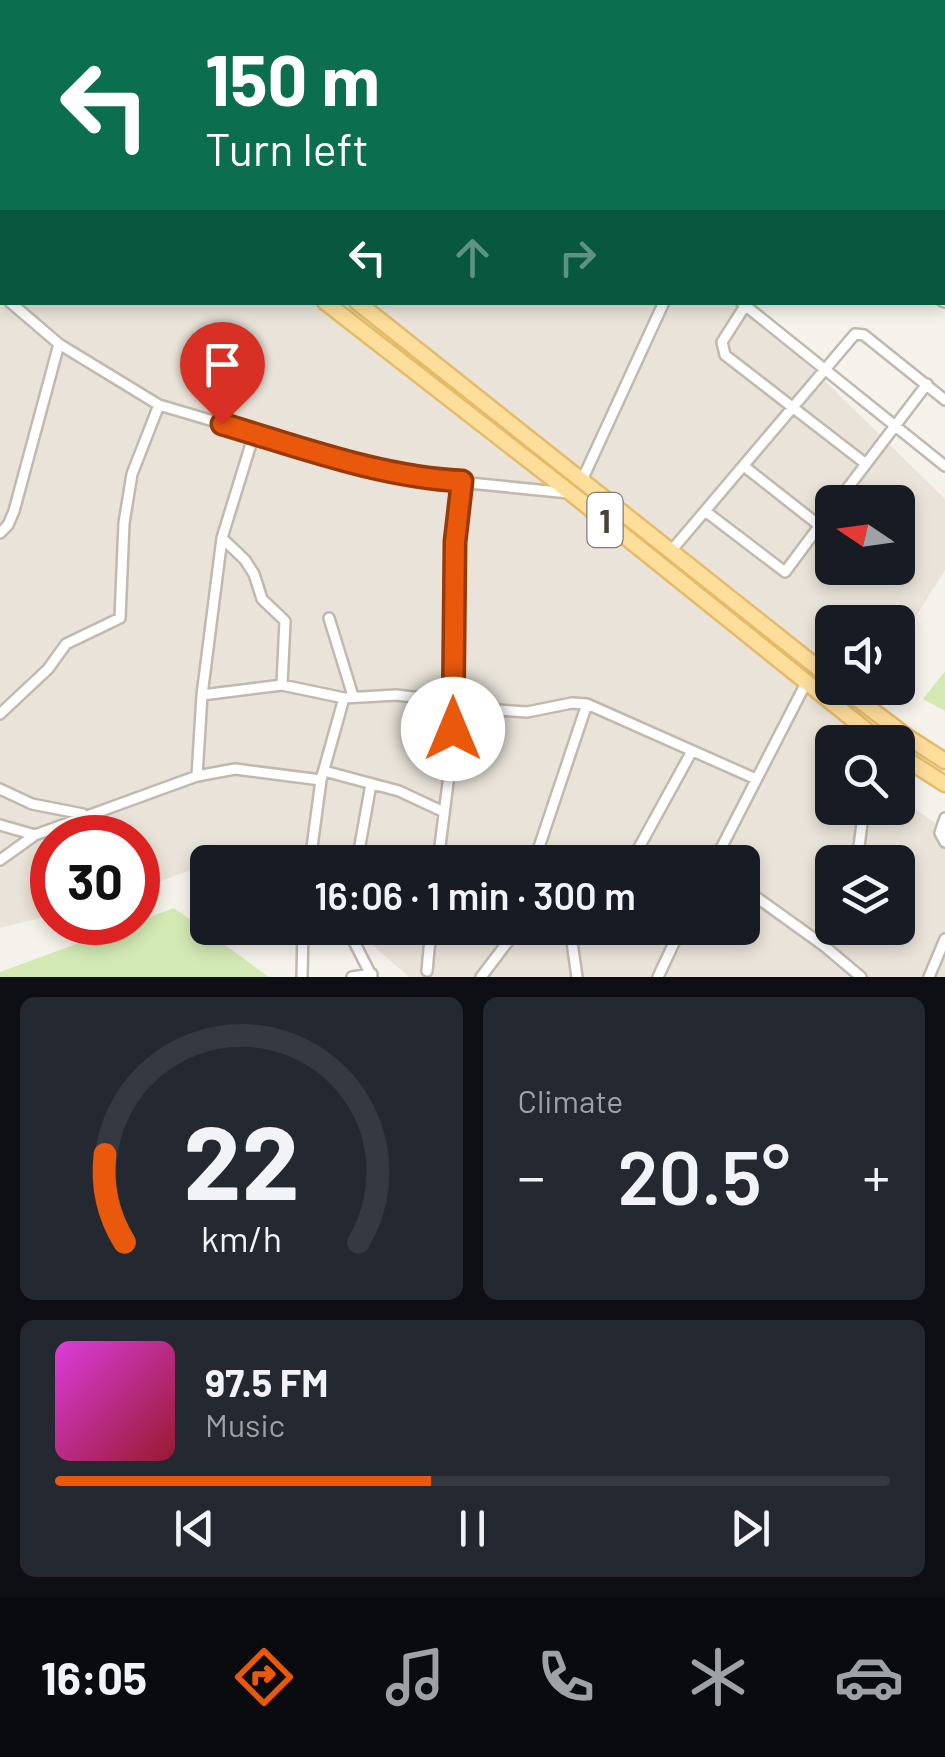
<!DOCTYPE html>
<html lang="en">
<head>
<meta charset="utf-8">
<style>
  body { margin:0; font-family:Barlow,sans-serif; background:#242831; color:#f1f3f6; height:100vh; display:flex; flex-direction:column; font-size:38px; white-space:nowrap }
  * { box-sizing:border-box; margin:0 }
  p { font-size:32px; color:#9ea1a6 }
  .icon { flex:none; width:55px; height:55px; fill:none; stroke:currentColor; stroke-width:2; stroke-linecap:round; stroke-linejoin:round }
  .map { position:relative; height:977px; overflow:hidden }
  .sheet { display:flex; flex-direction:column; gap:20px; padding:20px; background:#0d0f14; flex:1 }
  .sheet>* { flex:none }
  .banner { position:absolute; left:0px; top:0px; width:945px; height:305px; box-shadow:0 5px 15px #0003; background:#0b6e4f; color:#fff; overflow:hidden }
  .needle { width:65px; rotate:283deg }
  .fabs { position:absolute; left:815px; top:485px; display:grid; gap:20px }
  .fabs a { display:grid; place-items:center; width:100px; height:100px; border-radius:15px; background:#171b24; box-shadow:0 5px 15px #0003; font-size:50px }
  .speed { position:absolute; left:30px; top:815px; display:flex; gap:20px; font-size:50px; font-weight:700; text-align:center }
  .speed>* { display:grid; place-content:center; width:130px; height:130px; border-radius:50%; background:#171b24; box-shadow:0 5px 15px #0003; line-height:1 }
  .speed .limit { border:15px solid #d22; background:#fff; color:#111 }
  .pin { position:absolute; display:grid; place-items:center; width:85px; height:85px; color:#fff; margin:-102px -42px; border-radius:50% 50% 50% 0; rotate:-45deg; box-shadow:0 0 10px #0007 }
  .pin .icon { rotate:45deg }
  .me { position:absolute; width:110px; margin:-55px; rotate:0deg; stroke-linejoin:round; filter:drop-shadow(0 0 8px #0008) }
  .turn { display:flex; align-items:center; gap:35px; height:210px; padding:0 40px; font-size:45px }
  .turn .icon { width:130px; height:130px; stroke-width:2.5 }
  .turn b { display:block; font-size:70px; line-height:85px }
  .lanes { display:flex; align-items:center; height:95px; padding:0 40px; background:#0003; justify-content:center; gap:50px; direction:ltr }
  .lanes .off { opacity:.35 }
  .big { font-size:75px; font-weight:600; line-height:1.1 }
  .sheet .widget { flex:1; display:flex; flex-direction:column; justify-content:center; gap:15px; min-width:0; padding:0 35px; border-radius:15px; background:#242831 }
  .sheet .dial { align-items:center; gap:0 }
  .dial svg { height:260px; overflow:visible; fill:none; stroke:#363941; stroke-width:7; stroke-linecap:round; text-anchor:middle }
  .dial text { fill:#f1f3f6; stroke:none }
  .song { display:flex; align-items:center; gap:30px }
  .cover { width:120px; height:120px; border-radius:15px; background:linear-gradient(135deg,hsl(300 70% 55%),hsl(350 70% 35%)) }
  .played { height:10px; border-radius:5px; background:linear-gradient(90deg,#ea580c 45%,#363941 45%) }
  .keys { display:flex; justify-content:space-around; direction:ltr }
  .heat { display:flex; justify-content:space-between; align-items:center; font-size:55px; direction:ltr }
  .sheet .tiles { flex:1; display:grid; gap:20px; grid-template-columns:1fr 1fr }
  .widget:last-child { grid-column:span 2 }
  .trip { position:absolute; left:190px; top:845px; width:570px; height:100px; border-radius:15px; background:#171b24; box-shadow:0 5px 15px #0003; font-weight:600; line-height:100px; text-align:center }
  .tabs { display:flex; height:160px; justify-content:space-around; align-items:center; background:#090b0e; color:#9ea1a6 }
  .tabs .icon { width:70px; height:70px }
  .tabs .active { color:#ea580c }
  .tabs b { font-size:45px; color:#f1f3f6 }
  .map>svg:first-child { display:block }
  .residential { fill:#e9e3d9; fill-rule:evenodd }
  .green { fill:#d3e9b4 }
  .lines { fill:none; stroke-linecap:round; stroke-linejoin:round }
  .street-casing { stroke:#c1b9ad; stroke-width:14 }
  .primary-casing { stroke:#e5bb69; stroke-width:19 }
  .street { stroke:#fff; stroke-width:9 }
  .primary { stroke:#fede9b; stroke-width:14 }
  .route-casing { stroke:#983908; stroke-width:25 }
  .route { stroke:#ea580c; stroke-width:18 }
  .labels { text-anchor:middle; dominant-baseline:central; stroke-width:9; stroke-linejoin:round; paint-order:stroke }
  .shield { fill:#fff; stroke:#807b74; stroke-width:2.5 }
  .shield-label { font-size:32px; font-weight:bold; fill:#4a4238 }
</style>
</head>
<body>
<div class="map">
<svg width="945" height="977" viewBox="0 0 945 977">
  <rect width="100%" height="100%" fill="#f5f2eb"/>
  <path class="residential" d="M0,0H433L2,2V302L746,303L945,499V570L898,645V622H832V688H871L836,742H832L831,751L832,808H898V797L945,830V977H409L353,928H742V862H279L260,846L138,889V838H52V915L0,928ZM832,502H898V568H832ZM832,862H898V928H832Z
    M480,0H945V274L942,2H479Z"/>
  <path class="green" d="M945,671V711L923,699Z
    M174,908L269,977H0V972Z"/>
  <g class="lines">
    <defs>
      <path id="street" d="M557,0L558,2
        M944,0L945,7
        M186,2L187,0
        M727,2L728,0
        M942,101L945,99
        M942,121L945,120
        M0,295L2,297
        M942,301L945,302
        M10,302L59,344L159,405L349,461L439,480L569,493
        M741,302L945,466
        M745,306L722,342L725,355L866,464
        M745,467L820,526
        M583,478L664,302
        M837,502L927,384
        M705,511L785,572L832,509
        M0,533L8,525L14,511L59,344
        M222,538L245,560L254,574L262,599L285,621L282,685
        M671,551L855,334L864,335L945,400
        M329,618L353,696
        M202,695L282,685L344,698
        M0,714L48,669L66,644L120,618L124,523L132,474L159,405
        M324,771L399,791L444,812
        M197,776L202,695L222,538L254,434
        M0,789L32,804L83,814
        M945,818L940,833L945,842
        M0,825L35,835
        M0,860L35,835L197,776L235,769L321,780L344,698L396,695L431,699L455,707L527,712L572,703L587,704L756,779
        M310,862L321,780
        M357,862L371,784
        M438,862L452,751L455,542L462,481
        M534,862L587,704
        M631,862L692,751
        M714,862L806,683
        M857,862L864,808
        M742,887L823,945L861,977
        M347,928L372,977
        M570,928L577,977
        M823,945L834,928
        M427,971L431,928
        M302,977L303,928
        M352,977L372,974
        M481,977L513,935L564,928
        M658,977L681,928
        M929,977L945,939"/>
      <path id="primary" d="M0,15L2,17
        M0,40L2,42
        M325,302L572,494L881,742
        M357,302L832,679
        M843,688L909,738L945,761
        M898,754L945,784"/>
    </defs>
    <use href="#street" class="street-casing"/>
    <use href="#primary" class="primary-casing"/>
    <use href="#street" class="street"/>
    <use href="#primary" class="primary"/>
  </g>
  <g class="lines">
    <defs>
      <path id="route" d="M222,424C300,447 380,477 462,481L455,542L453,729"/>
    </defs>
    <use href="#route" class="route-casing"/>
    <use href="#route" class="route"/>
  </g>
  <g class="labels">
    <rect class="shield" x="587.5" y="493" width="35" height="54" rx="8"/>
    <g class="shield-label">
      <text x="605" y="520">1</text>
    </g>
  </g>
</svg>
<div class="fabs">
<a><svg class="needle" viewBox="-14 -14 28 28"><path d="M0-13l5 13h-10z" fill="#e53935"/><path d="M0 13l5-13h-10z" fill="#9ea1a6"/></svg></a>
<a><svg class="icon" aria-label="sound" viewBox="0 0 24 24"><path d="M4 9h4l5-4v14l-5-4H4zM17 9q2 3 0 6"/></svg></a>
<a><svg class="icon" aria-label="search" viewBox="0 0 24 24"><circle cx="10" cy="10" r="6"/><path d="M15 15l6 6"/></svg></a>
<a><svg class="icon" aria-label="layers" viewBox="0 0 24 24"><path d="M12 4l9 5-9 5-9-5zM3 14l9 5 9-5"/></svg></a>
</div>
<div class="speed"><div class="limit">30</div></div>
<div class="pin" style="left:222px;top:424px;background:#d93025"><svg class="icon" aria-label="arrive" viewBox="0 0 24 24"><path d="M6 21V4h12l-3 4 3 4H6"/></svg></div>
<svg class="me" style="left:453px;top:729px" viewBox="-20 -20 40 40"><circle r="19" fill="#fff"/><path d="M0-13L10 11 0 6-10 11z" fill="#ea580c"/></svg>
<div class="trip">16:06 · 1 min · 300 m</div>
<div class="banner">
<div class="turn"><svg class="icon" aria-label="left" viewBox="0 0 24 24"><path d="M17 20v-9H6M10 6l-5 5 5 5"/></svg><div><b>150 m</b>Turn left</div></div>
<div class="lanes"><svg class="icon" aria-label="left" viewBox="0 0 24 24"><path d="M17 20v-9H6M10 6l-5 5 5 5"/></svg><svg class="icon off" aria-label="ahead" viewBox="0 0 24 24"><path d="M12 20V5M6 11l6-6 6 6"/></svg><svg class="icon off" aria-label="right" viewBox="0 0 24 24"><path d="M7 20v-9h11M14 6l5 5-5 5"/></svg></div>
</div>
</div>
<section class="sheet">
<div class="tiles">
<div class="widget dial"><svg viewBox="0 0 100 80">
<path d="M14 69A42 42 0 1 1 86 69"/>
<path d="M14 69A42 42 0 0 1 8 42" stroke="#ea580c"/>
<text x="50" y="56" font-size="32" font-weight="700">22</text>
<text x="50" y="72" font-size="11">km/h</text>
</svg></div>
<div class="widget"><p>Climate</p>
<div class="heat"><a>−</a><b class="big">20.5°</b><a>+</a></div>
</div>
<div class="widget">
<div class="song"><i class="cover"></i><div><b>97.5 FM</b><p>Music</p></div></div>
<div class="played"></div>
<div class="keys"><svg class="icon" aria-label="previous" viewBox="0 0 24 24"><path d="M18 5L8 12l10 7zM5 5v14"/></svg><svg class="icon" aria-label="pause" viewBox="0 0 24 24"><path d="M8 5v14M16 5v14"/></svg><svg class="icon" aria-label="next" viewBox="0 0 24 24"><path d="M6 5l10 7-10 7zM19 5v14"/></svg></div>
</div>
</div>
</section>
<nav class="tabs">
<b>16:05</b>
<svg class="icon active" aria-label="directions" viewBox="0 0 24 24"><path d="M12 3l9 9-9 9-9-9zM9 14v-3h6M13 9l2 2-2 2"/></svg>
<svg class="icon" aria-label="music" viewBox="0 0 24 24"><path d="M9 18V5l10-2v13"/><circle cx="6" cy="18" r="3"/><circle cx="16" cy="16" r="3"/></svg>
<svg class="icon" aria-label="phone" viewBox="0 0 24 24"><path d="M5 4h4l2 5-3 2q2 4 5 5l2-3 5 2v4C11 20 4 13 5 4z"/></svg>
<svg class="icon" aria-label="climate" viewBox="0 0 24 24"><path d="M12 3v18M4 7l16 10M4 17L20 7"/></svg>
<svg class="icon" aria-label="car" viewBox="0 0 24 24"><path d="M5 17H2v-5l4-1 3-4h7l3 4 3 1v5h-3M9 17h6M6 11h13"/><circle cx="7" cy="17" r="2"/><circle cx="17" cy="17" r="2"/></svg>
</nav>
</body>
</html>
